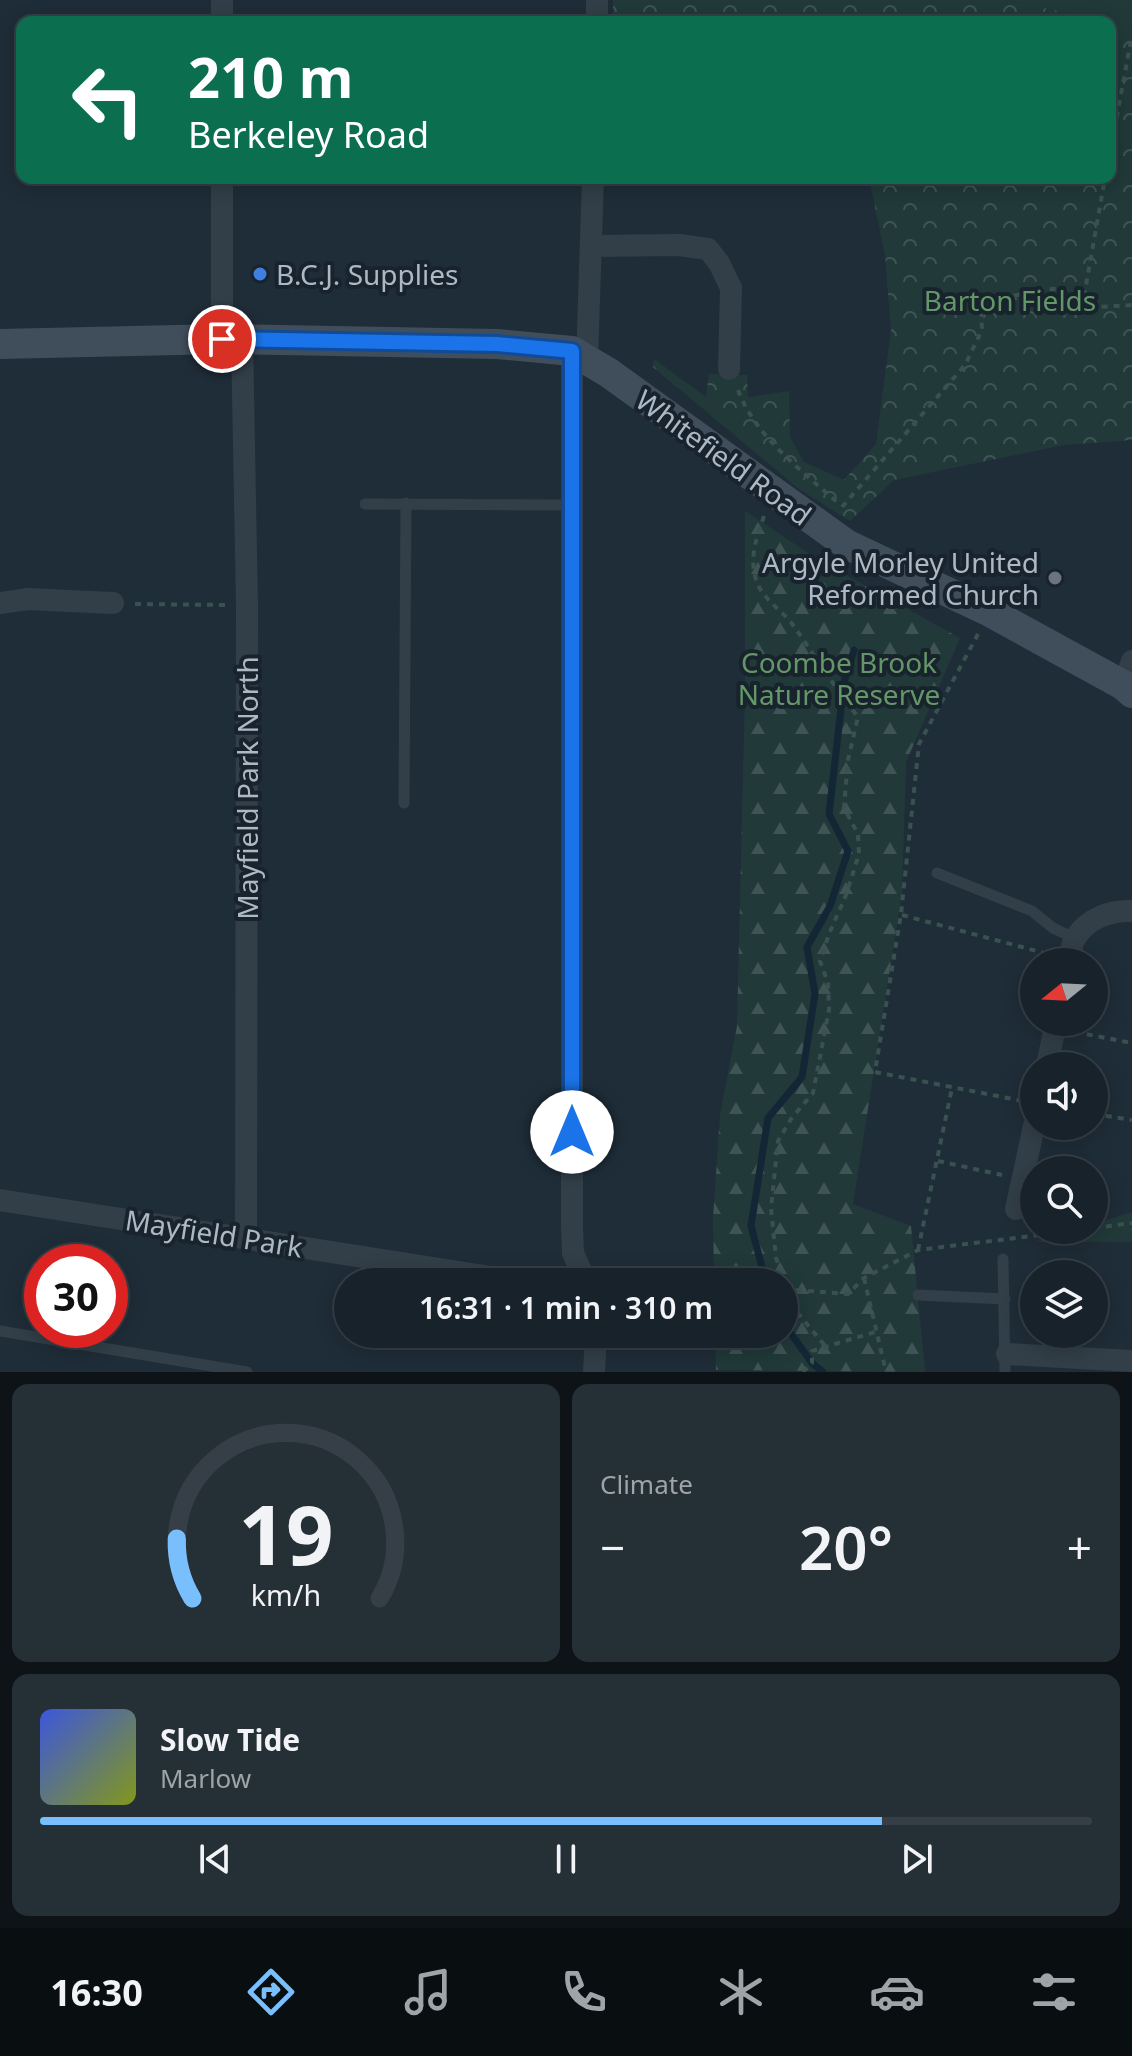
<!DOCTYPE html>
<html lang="en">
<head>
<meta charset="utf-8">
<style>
  body { margin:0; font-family:"Noto Sans",sans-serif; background:#242f36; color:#f1f3f6; height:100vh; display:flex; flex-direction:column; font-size:30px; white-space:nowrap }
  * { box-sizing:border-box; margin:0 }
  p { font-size:26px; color:#9ea4a8 }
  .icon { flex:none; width:44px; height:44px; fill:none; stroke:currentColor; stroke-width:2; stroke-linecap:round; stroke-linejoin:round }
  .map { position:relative; height:1372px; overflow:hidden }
  .panel { display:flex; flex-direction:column; gap:12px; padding:12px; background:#0d1317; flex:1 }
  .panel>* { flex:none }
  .banner { position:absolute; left:16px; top:16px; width:1100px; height:168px; border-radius:16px; box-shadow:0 4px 20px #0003,0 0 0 2px #363f47; background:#0b6e4f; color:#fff; overflow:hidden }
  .needle { width:52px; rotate:252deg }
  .buttons { position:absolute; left:1020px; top:948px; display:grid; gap:16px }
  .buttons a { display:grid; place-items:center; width:88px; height:88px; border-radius:50%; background:#17222a; box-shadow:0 4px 20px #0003,0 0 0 2px #363f47; font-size:40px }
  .speed { position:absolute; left:24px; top:1244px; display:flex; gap:16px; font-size:40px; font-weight:700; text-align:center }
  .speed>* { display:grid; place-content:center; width:104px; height:104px; border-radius:50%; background:#17222a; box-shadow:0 4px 20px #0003,0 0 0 2px #363f47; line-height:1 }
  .speed .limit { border:12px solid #d22; background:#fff; color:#111 }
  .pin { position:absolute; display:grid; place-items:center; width:68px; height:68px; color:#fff; margin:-34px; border:4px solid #fff; border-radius:50%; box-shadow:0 2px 8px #0007 }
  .me { position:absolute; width:88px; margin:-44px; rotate:0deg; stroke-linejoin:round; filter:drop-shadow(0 0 6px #0008) }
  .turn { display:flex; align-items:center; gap:28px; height:168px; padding:0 40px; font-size:36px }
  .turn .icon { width:104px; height:104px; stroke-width:2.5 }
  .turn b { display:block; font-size:56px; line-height:68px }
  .big { font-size:60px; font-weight:600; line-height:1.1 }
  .panel .card { flex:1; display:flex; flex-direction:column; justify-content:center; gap:12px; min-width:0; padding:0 28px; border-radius:16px; background:#242f36 }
  .panel .dial { align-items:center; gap:0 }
  .dial svg { height:208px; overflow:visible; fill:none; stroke:#363f47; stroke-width:7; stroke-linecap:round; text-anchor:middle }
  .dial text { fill:#f1f3f6; stroke:none }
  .song { display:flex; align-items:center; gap:24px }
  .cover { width:96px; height:96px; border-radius:12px; background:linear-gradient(135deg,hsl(230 70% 55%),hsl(70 70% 35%)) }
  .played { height:8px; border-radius:4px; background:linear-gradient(90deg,#79bffe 80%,#363f47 80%) }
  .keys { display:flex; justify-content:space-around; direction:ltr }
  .heat { display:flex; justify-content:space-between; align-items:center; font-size:44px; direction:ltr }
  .panel .tiles { flex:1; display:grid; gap:12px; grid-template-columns:1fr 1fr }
  .card:last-child { grid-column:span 2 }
  .trip { position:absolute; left:334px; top:1268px; width:464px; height:80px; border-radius:40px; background:#17222a; box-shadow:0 4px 20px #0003,0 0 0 2px #363f47; font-weight:600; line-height:80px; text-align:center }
  .tabs { display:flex; height:128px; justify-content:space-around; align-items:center; background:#090e11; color:#9ea4a8 }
  .tabs .icon { width:56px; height:56px }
  .tabs .current { color:#79bffe }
  .tabs b { font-size:36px; color:#f1f3f6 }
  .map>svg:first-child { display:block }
  .grass { fill:url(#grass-tufts) }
  .forest { fill:url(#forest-firs) }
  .park { fill:url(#park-crowns) }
  .pitch { fill:#213939 }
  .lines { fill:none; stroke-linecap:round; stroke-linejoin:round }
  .stream { stroke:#122636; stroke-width:7 }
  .path { stroke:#395250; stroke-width:4; stroke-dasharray:6 6; stroke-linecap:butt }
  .lane { stroke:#323f48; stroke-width:11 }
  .street { stroke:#323f48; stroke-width:22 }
  .secondary { stroke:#404e5c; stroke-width:30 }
  .route-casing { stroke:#114b97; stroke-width:20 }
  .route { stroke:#1a73e8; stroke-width:14 }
  .shop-dot { fill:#3f7fe0; stroke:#18232d; stroke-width:3 }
  .worship-dot { fill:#6b7280; stroke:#18232d; stroke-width:3 }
  .labels { text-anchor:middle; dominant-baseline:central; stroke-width:8; stroke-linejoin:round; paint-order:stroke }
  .poi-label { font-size:28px; fill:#acb9c5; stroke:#18232d; text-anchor:start }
  .park-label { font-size:28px; fill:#639767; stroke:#18232d }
  .street-label { font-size:28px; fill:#acb9c5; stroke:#18232d }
</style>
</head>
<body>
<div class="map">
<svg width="1132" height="1372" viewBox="0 0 1132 1372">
  <defs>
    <pattern id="grass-tufts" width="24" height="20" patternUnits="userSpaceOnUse" patternTransform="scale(2)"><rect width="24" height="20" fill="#213939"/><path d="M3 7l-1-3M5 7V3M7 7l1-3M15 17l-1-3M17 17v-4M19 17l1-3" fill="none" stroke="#3f5454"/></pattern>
    <pattern id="forest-firs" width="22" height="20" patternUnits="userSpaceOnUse" patternTransform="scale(2)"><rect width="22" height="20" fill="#213939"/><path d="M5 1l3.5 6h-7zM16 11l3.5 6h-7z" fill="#3f5454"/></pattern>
    <pattern id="park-crowns" width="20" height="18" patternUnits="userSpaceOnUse" patternTransform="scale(2)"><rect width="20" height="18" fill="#213939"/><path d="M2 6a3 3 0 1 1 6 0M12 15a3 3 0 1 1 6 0" fill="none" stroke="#3f5454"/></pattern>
  </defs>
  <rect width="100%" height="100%" fill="#1f2d38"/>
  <path class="grass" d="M1132,1212V1242H1034L1074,1230H1094V1224Z"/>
  <path class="forest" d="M745,511L817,559L960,638L906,762L902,892L853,1204L911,1226L925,1372L716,1370L715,1334H784V1282H714L713,1218L720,1115L737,1026L745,692Z"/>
  <path class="park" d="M613,0H1132V440L1064,445L894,480L850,521L799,489L653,367L654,359L706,397L709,374L747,375L748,397L789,391L790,437L804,462L844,480L876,444L891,330L885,255L869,178H1110V22H613Z"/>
  <path class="pitch" d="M1004,0H1132V26Z"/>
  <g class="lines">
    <path class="stream" d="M766,1282L751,1226L768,1118L802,1077L815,994L807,947L830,906L848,851L829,814L844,682L854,650
      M784,1324L812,1363L823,1372"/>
    <path class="path" d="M1110,153L1132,35
      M1082,308L1105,178
      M738,390C755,436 801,470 837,502
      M842,507L965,365L982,330L981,303L1045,289H1066V309L1132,305
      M764,516C757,537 750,554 755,576C759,597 781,609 793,625C815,656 834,687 858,717L848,760L844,808L858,834L859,854L846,895L829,934L820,961L828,983L829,1010L813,1093L791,1119L778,1141L771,1208L776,1258L796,1311L826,1347
      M135,604L226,605
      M978,634L919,744L901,914L875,1072L1028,1102
      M902,915L1048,954
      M1075,1032L1132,1043
      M1094,1114L1132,1120
      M938,1161L1002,1175
      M1094,1228L1132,1223
      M918,1250L952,1088
      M864,1278L886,1372
      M784,1289L848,1294L864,1278L918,1250L1080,1230
      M803,1372L812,1363V1351L878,1331"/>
    <path class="lane" d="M365,504L572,505
      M404,803L406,503
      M937,873L1032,911L1053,928L1074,938
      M1003,1259L1005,1372
      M918,1295L1005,1299
      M0,1331L247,1372"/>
    <path class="street" d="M222,22V0
      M597,22V0
      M591,246L679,245L708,249L719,263L731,288L729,369
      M222,339V178
      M242,339L247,605L246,1238
      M572,351V1226L573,1253L586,1282
      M587,360L593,178
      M0,603L28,599L113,603
      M1123,685L1132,661
      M1069,962C1071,954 1071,943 1076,937C1088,918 1111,910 1132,911
      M1047,1066L1056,1022
      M0,1200L522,1282
      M1016,1209L1034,1126
      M1007,1354L1132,1361
      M594,1372L596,1334"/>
    <path class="secondary" d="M0,344L222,339L497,344L572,351L609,373L846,544L990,612L1123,685L1132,693"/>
  </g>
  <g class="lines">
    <defs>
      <path id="route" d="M222,339L497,344L572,351V1132"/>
    </defs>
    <use href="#route" class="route-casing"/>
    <use href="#route" class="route"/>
  </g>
  <circle class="shop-dot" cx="260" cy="274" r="8"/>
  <circle class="worship-dot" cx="1055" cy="578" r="8"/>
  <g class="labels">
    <g class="poi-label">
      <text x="276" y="274">B.C.J. Supplies</text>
      <text x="1039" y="562" text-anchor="end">Argyle Morley United<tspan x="1039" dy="32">Reformed Church</tspan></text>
    </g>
    <g class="park-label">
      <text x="1010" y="300">Barton Fields</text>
      <text x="839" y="662">Coombe Brook<tspan x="839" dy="32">Nature Reserve</tspan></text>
    </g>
    <g class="street-label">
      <text transform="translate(724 457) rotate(36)">Whitefield Road</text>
      <text transform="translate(247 788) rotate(-90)">Mayfield Park North</text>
      <text transform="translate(214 1233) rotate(9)">Mayfield Park</text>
    </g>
  </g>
</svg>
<div class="buttons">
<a><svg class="needle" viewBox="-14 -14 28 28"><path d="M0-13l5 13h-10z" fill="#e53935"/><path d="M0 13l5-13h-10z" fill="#9ea4a8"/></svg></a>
<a><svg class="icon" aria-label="sound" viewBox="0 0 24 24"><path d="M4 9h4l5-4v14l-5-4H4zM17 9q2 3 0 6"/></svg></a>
<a><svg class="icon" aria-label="search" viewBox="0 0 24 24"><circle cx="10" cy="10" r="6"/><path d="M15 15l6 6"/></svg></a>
<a><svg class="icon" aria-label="layers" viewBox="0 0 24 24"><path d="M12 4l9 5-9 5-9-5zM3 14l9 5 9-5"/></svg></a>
</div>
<div class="speed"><div class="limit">30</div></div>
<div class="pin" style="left:222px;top:339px;background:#d93025"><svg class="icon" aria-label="arrive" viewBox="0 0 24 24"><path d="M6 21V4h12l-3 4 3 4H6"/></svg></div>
<svg class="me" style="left:572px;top:1132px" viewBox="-20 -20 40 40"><circle r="19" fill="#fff"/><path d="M0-13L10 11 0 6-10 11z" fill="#1a73e8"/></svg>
<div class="trip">16:31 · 1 min · 310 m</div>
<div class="banner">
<div class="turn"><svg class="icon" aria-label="left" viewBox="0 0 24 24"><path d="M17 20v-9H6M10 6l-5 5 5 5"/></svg><div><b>210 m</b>Berkeley Road</div></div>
</div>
</div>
<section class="panel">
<div class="tiles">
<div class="card dial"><svg viewBox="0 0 100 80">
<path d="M14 69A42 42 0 1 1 86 69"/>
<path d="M14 69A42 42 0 0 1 8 46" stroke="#79bffe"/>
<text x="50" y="56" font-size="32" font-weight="700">19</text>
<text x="50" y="72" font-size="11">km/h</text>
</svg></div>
<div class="card"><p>Climate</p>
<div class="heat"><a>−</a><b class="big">20°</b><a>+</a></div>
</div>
<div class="card">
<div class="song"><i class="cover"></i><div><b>Slow Tide</b><p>Marlow</p></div></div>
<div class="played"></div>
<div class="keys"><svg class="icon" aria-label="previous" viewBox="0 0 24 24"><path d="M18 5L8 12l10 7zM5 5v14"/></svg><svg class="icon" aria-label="pause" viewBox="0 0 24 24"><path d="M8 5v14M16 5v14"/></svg><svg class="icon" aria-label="next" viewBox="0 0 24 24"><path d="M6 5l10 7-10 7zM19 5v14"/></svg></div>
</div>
</div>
</section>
<nav class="tabs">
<b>16:30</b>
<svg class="icon current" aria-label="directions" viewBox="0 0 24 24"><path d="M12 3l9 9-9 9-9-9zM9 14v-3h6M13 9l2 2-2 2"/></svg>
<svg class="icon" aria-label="music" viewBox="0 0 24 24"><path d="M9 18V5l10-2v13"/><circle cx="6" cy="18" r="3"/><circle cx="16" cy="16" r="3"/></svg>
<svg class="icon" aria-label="phone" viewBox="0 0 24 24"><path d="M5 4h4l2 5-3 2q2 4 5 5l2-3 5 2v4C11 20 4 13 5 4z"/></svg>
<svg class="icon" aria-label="climate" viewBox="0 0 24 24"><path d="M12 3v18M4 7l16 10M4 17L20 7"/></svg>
<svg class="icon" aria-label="car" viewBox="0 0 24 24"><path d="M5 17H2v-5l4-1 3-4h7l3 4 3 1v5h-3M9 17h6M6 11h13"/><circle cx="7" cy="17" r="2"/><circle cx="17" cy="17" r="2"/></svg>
<svg class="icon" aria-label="filters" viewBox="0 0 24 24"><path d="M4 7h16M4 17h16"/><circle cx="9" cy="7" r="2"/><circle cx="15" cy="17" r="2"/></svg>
</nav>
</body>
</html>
